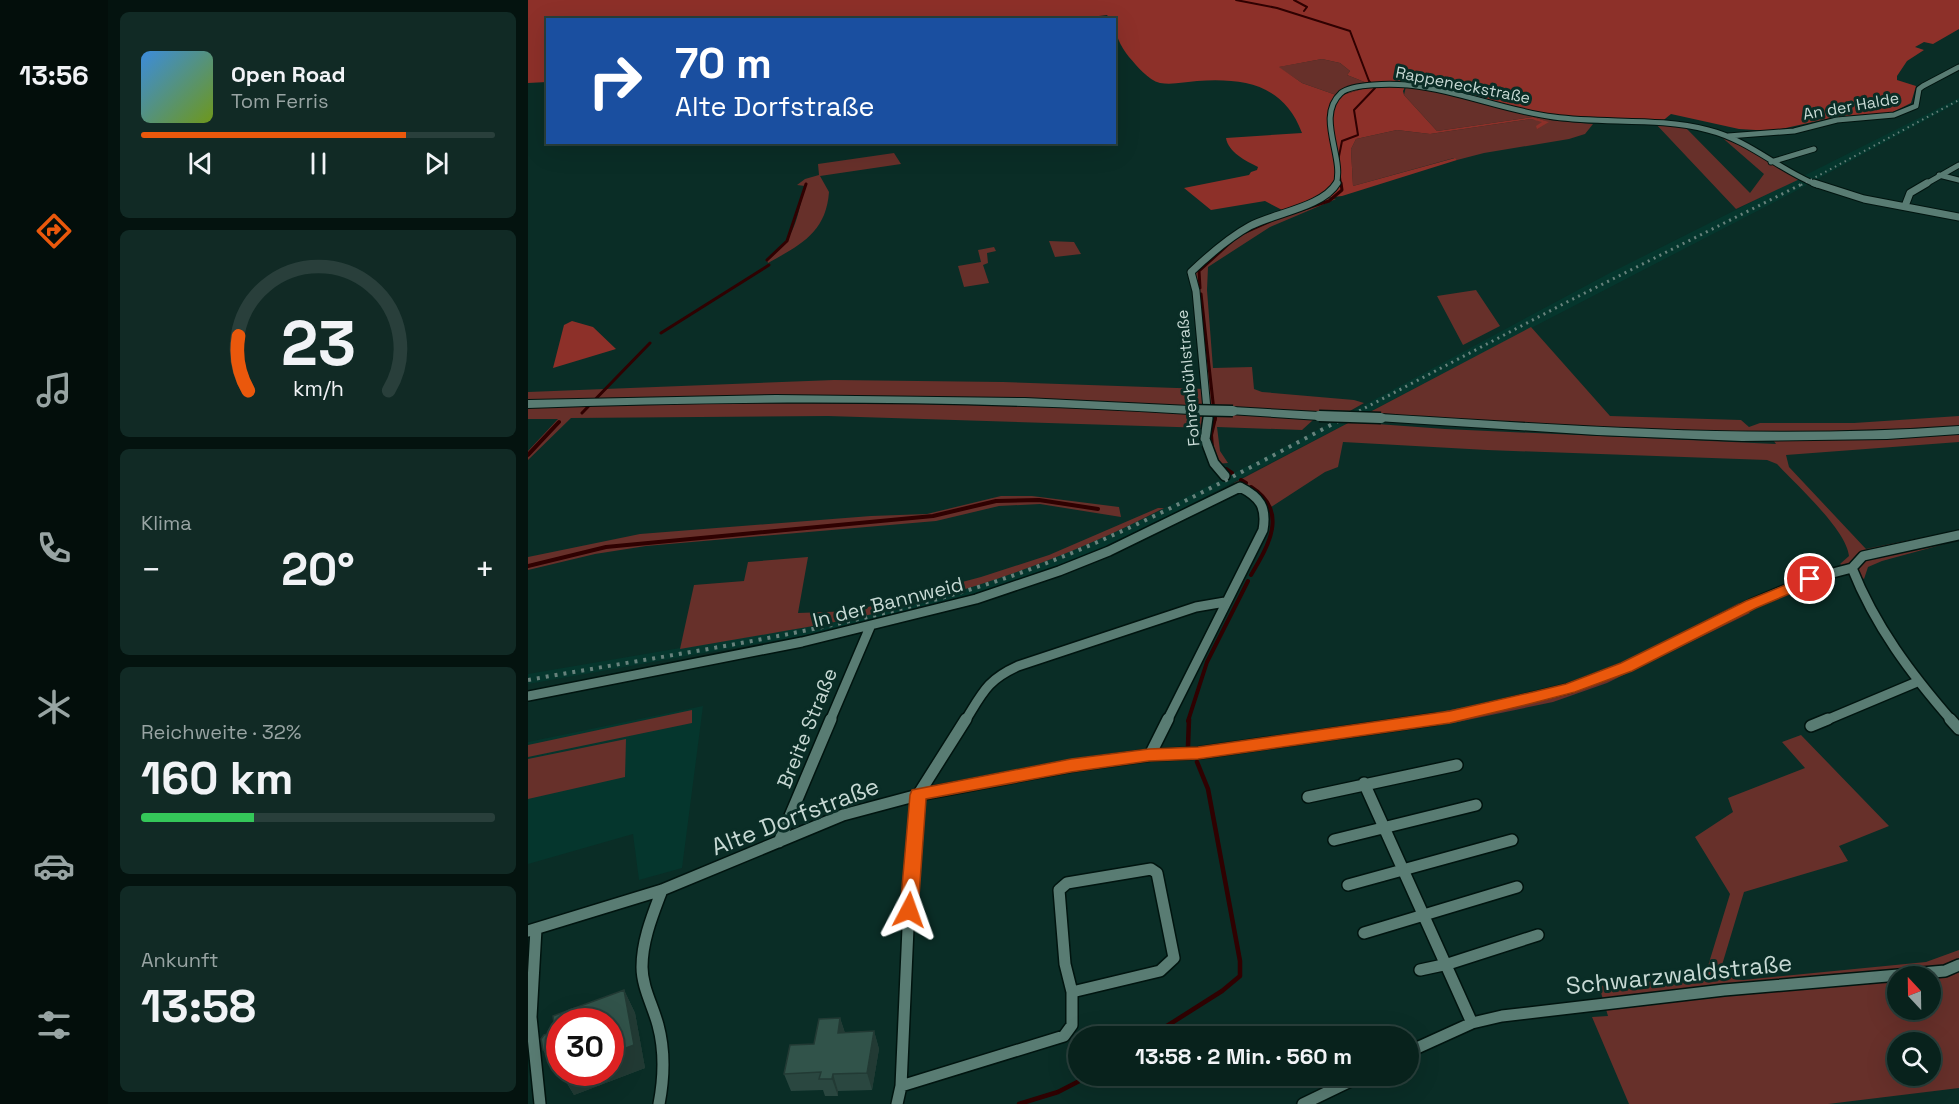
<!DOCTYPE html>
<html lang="de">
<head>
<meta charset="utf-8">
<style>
  body { margin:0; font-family:"Space Grotesk",sans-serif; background:#112a25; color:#f1f3f6; height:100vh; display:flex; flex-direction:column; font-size:22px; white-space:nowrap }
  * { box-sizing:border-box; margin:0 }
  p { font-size:20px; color:#98a4a3 }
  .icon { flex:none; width:33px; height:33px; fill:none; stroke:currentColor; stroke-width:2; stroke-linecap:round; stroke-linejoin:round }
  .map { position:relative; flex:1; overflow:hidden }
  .sheet { display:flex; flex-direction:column; gap:12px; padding:12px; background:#04130f; width:420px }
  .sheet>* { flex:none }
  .hud { position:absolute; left:18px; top:18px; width:570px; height:126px; border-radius:0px; box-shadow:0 6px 24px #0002,0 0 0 2px #293f3b; background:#1a4fa0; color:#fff; overflow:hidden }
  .needle { width:39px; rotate:338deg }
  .fabs { position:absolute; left:1359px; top:966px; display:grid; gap:12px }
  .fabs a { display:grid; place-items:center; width:54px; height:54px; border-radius:50%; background:#08221c; box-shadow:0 6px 24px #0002,0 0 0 2px #293f3b; font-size:30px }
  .speed { position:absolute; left:18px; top:1008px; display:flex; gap:12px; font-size:30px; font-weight:700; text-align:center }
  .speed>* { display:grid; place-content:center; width:78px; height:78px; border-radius:50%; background:#08221c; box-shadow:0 6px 24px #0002,0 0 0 2px #293f3b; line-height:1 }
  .speed .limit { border:9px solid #d22; background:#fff; color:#111 }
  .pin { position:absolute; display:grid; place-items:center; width:51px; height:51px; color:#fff; margin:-26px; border:3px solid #fff; border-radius:50%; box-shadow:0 2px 6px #0007 }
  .me { position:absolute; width:66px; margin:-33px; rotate:4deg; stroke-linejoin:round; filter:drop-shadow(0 0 4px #0008) }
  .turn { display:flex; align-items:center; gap:21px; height:126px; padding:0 30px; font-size:27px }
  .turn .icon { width:78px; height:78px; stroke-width:2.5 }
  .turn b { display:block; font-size:42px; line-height:51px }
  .big { font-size:45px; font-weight:700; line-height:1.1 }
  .sheet .card { flex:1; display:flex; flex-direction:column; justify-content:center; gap:9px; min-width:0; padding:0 21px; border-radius:9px; background:#112a25 }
  .sheet .dial { align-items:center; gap:0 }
  .dial svg { height:156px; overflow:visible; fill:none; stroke:#293f3b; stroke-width:7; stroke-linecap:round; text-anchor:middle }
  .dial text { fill:#f1f3f6; stroke:none }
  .song { display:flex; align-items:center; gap:18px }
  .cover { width:72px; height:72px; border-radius:9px; background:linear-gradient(135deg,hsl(210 70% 55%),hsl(80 70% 35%)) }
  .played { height:6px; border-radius:3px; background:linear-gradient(90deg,#ea580c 75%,#293f3b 75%) }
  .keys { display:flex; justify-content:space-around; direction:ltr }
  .heat { display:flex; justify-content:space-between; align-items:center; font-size:33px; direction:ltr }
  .charge { height:9px; border-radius:4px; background:linear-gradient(90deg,#34c759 32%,#293f3b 0) }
  .trip { position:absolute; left:540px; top:1026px; width:351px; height:60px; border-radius:30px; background:#08221c; box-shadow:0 6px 24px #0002,0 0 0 2px #293f3b; font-weight:700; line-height:60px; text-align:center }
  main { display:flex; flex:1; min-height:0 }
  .menu { display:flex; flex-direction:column; width:108px; justify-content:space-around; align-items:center; background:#030e0b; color:#98a4a3 }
  .menu .icon { width:42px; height:42px }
  .menu .on { color:#ea580c }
  .menu b { font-size:27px; color:#f1f3f6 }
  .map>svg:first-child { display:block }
  .built { fill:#05362d }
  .green { fill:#67302a; fill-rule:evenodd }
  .forest { fill:#8d3029; fill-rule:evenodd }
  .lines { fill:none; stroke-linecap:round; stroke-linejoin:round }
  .stream-far3 { stroke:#2f0101; stroke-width:2 }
  .stream-far2 { stroke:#2f0101; stroke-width:3 }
  .stream-far1 { stroke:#2f0101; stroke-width:4 }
  .stream { stroke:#2f0101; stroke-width:4.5 }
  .minor-far3-casing { stroke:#00140f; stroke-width:7 }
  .minor-far2-casing { stroke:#00140f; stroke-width:9 }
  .minor-far1-casing { stroke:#00140f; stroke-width:12 }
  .minor-casing { stroke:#00140f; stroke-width:14 }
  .secondary-casing { stroke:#00140f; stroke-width:2 }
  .minor-far3 { stroke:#597c73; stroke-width:5 }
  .minor-far2 { stroke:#597c73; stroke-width:7 }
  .minor-far1 { stroke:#597c73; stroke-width:9 }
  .minor { stroke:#597c73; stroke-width:11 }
  .secondary { fill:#597c73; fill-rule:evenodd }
  .rail-far2 { stroke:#67827c; stroke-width:2; stroke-dasharray:1.5 4; stroke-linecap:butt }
  .rail-far1 { stroke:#67827c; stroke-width:3; stroke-dasharray:2 4.5; stroke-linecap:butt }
  .rail { stroke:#67827c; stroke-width:4; stroke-dasharray:3 6; stroke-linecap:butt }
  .secondary-bridge-casing { stroke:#00140f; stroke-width:13; stroke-linecap:butt }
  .secondary-bridge { stroke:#597c73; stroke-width:10 }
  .wall { fill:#2a4740; fill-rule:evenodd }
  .shaded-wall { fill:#223a34 }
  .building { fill:#31534a; stroke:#223a34; stroke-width:1.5 }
  .route { fill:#ea580c; stroke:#983908; stroke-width:1.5 }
  .labels { text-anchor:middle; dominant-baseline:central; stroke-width:6; stroke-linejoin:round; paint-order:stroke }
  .far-street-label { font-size:16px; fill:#c7d9d4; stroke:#0a2d26 }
  .street-label { font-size:20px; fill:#c7d9d4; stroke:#0a2d26 }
  .near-street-label { font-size:24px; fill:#c7d9d4; stroke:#0a2d26 }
</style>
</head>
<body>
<main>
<nav class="menu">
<b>13:56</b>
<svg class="icon on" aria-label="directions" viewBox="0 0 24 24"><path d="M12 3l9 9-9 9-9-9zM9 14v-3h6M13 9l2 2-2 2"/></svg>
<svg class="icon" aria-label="music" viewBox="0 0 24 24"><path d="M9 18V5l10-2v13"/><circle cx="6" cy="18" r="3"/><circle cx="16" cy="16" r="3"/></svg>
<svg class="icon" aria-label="phone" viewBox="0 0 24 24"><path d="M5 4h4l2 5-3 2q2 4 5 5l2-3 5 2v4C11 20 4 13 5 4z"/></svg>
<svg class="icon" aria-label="climate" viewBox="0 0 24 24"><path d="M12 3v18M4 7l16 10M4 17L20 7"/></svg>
<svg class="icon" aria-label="car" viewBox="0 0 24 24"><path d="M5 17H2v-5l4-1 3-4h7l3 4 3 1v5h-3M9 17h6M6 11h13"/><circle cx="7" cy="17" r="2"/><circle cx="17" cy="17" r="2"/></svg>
<svg class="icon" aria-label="filters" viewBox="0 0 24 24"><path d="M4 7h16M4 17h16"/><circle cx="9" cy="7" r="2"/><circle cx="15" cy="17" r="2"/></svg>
</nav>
<section class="sheet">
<div class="card">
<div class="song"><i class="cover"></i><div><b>Open Road</b><p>Tom Ferris</p></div></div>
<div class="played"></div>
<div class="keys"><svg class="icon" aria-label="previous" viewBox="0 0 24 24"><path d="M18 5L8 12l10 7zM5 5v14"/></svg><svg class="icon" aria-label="pause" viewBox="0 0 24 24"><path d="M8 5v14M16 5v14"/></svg><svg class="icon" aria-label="next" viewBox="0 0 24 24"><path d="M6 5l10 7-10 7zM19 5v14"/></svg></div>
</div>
<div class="card dial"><svg viewBox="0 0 100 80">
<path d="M14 69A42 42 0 1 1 86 69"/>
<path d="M14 69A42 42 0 0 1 9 41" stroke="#ea580c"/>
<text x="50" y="56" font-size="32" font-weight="700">23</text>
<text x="50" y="72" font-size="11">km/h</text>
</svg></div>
<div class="card"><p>Klima</p>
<div class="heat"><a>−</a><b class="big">20°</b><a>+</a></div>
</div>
<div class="card"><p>Reichweite · 32%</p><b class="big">160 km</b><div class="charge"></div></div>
<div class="card"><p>Ankunft</p><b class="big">13:58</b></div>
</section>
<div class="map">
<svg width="1431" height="1104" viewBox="0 0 1431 1104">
  <rect width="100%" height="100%" fill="#0a2d26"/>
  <path class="built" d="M1431,98V102L1264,193L580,547L530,567L447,595L341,624L0,684V674L323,619L408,597L497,569L567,541L619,517L788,431L1078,275Z
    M175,706L154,868L111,880L105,834L0,864V742Z"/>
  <path class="green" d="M794,59L812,63L822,71L819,75L839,83L841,87L811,96L774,83L750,67Z
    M878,86L968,104L1023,117L1021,120L1065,124L1057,134L1041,139L956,153L929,160L926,158L825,186L823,149L828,139L869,130L902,134L1003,119L1020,122L1005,117L909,131L876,95Z
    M1126,122L1157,127L1222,193L1236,174L1190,134L1200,136L1274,178L1208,209Z
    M366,153L373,164L292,176L301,192C298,233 272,245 240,263L239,260C244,253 252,249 257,242C269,228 272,204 277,186L269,185L277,179L291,175L290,164Z
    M796,198L808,199L742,227L680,267L679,290L685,368L724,367L726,389L734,392L826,400L836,403L820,412L795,411L774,430L689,427L692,451L700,463L688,464L682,451L680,428L300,416L43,418L0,460V451L30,419H0V392L306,380L475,382L678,389L665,272L709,231Z
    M521,241L546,242L553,254L527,257Z
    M466,247L468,251L459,253L460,263L455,265L461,283L436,287L430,266L453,262L450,250Z
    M948,290L972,326L935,345L909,296Z
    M1003,327L1082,416L1213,420L1221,427L1232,423H1326L1431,416V442L1258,455L1261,467L1338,549L1431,530V540L1354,561L1340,567L1336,579L1312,564L1321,556C1318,529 1268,485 1249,464L1239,460L959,450L815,442L810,467L797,472L740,509C733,493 722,488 706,483L822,422L917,429L1248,444L1241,434L960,422L840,413Z
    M473,496H504L591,507L593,517L512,504L471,506L408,521L118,546L67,554L0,570V557L112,534L343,516L399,514Z
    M630,508H636C538,559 431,596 322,619C266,630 208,639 152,649L166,585L216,581L220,562L280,557L270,613L325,611L453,577L521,555Z
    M1211,603L1222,613L1079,683L1025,702L925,723L917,711L1011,692L1085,668Z
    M164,710V723L0,757V745Z
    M1273,735L1361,826L1311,846L1320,861L1216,892L1194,965L1205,979L1215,980L1398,962L1431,950V1088L1300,1104H1101L1064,1017L1080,1016L1071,986L1166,978L1174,975L1180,966L1202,894L1167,837L1205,812L1200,798L1277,768L1254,742ZM1370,976H1402V1010H1370ZM1370,1042H1402V1076H1370Z
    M98,739L97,777L0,799V759Z"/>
  <path class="forest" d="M0,0H1431V29L1405,44L1396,42L1387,47L1396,50L1379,61L1369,76V80L1388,86L1383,103L1361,114L1307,117L1244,131L1211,129L1143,114L1132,123L1015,114L954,98L878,85L875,91L876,95L909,131L1005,117L1021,122L1009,129L1008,126L1014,122L1003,119L902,134L869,130L828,139L823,149L825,186L927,158L929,160L814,196L796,198L756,211L737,201L683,210L656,188L721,175L723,172L729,170L730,167C718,161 700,152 698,138L774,133C756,84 716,78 669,81C658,82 644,85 632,83C620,80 609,66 601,57C592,46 587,34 586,20L582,19L579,15L538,20H20L19,82L0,83ZM794,59L812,63L822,71L819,75L839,83L841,87L811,96L774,83L751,67Z
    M44,321L65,327L88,349L25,368L36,325Z"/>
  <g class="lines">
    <path class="stream-far3" d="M708,0L749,8L822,31L841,81L847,88L826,110L830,135L814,141L810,161L813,185
      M766,0L779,7L776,11"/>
    <path class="stream-far2" d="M776,209L801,201L814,190L813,183
      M718,232L749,218
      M239,260L259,241L278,184
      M672,288L671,271L704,241
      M673,294L687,420
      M133,333L241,265
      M54,413L122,343"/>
    <path class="stream-far1" d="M684,448L683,435L687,418
      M0,455L31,422
      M698,469L704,473
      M713,480L718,483
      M723,487C761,511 741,545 723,575
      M0,566L78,547L405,516L468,501L511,500L570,509
      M660,721L679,662L720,581"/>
    <path class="stream" d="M660,746L661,719
      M623,1036L694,991L712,976V961L680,789L669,762
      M491,1104L530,1092L561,1076"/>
    <defs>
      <path id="minor-far3" d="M1200,136L1266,131L1309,120L1366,115L1388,106L1391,89L1395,86L1431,67
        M1243,162L1286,149
        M1411,175L1431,180
        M808,185C817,157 787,117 813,93C825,83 865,84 880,85C930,90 977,111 1026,117C1077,124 1130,117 1180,130C1221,140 1251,170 1289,185
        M1396,185L1431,165"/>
      <path id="minor-far2" d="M1286,183L1336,199L1431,217
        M1377,206L1382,193L1399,183
        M680,420L668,291L663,272C681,255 700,238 722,226C747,213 795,207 809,183"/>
      <path id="minor-far1" d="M680,418L677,439L686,463L697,476
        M0,696L274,642L448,599L531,571L581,551L712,487C732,497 739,507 735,530L639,721
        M302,721L342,627
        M437,721C455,692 459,680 490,666L668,607L697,602
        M897,721L922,717L1042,688L1098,667L1223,604L1282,579L1324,568
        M1296,721L1389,682
        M1424,721C1383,674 1347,626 1324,568L1335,556L1431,535"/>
      <path id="minor" d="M1422,719L1431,729
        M1283,726L1300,719
        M622,755L640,719
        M836,783L944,1023
        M780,797L929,765
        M806,840L948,805
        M251,842L303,719
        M623,869L629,873L646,958L632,971L544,992L537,964L531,890L539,883Z
        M820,885L984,840
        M8,929L3,1017L12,1104
        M0,931L134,890L315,815L390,795L543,766L622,755L670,753L908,719
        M836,933L989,887
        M892,970L920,964L1010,935
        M880,1052L944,1023L974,1016L1196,990L1417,971L1431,965
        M373,1086L536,1036L544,1025V992
        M131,1104C136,1078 137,1051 130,1025C125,1006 114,987 114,967C114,940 125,914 134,890
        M369,1104L373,1086L380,928L390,795L438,719
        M775,1104L833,1076"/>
      <path id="secondary" d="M248,395L497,398L662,406L668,410L662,414C441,400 221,400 0,408V400Z
        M705,407L791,412L797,416L791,420L701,414L699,411L701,408Z
        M853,414C1047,426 1236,440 1431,426V434L1359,439L1214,441L1069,435L849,421L847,418Z"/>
    </defs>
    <use href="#minor-far3" class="minor-far3-casing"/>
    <use href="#minor-far2" class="minor-far2-casing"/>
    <use href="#minor-far1" class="minor-far1-casing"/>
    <use href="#minor" class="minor-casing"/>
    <use href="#secondary" class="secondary-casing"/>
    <use href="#minor-far3" class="minor-far3"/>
    <use href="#minor-far2" class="minor-far2"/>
    <use href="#minor-far1" class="minor-far1"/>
    <use href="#minor" class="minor"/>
    <use href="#secondary" class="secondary"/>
    <path class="rail-far2" d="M1273,185L1431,100"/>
    <path class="rail-far1" d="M814,420L1039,302L1276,183"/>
    <path class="rail" d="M0,680C150,653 302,633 447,588C577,548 696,481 816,418"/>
    <defs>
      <path id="secondary-bridge" d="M662,410L705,411
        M791,416L853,418"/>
    </defs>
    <use href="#secondary-bridge" class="secondary-bridge-casing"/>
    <use href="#secondary-bridge" class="secondary-bridge"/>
  </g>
  <path class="wall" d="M96,990L107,1013L117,1068L46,1095L34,1075L28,1073L15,1050L13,1039L16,1035L27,1032L25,1016ZM32,1022H82V1072H32Z
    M312,1018L317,1033L346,1031L351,1049L344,1090L310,1091V1096H297L295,1090L263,1091L256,1074Z"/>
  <path class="shaded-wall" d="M96,990L107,1013L117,1068L46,1095L33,1072H82V1054Z
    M312,1018L318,1036L310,1033Z
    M346,1031L351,1049L344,1090L339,1073Z
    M30,1050L32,1067L23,1052Z
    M305,1074L310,1091V1096L304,1079Z"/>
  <path class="building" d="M96,990L106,1045L82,1054V1022H32V1064L30,1050L23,1052L15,1050L13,1039L16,1035L27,1032L25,1016Z
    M312,1018L310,1033L346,1031L339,1073L305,1074L304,1079H291L293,1072L256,1074L262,1045L286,1044L291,1019Z"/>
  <path class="route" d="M1282,575L1289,579L1287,583L1228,608L1104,671L1047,692L1005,703L922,723L670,759L621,761L543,772L398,799L390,910L387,915L381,917L375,915L372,910L382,795L384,790L543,759L621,749L670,747L922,711L1005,692L1038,684L1093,663L1218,601Z"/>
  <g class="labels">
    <g class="far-street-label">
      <text transform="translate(935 85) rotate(11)">Rappeneckstraße</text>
      <text transform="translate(1323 106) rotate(-10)">An der Halde</text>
      <text transform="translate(660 378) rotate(-95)">Fohrenbühlstraße</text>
    </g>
    <g class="street-label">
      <text transform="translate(360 602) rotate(-14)">In der Bannweid</text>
      <text transform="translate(279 728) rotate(-68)">Breite Straße</text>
    </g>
    <g class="near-street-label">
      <text transform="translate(267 816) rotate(-21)">Alte Dorfstraße</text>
      <text transform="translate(1151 974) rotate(-6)">Schwarzwaldstraße</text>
    </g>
  </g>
</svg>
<div class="fabs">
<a><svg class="needle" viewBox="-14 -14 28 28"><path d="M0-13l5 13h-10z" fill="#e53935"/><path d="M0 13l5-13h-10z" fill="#98a4a3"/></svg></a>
<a><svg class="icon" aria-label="search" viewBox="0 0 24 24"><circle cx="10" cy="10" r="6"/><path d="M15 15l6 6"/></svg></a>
</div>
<div class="speed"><div class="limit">30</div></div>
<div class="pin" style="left:1282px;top:579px;background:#d93025"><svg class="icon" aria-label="arrive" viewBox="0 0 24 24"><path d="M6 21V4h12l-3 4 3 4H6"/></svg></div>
<svg class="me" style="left:381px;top:910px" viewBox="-20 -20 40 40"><path d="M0-17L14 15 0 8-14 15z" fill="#ea580c" stroke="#fff" stroke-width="4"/></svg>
<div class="trip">13:58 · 2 Min. · 560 m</div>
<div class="hud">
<div class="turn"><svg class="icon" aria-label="right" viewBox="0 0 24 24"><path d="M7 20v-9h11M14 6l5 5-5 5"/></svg><div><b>70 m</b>Alte Dorfstraße</div></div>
</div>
</div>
</main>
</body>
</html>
